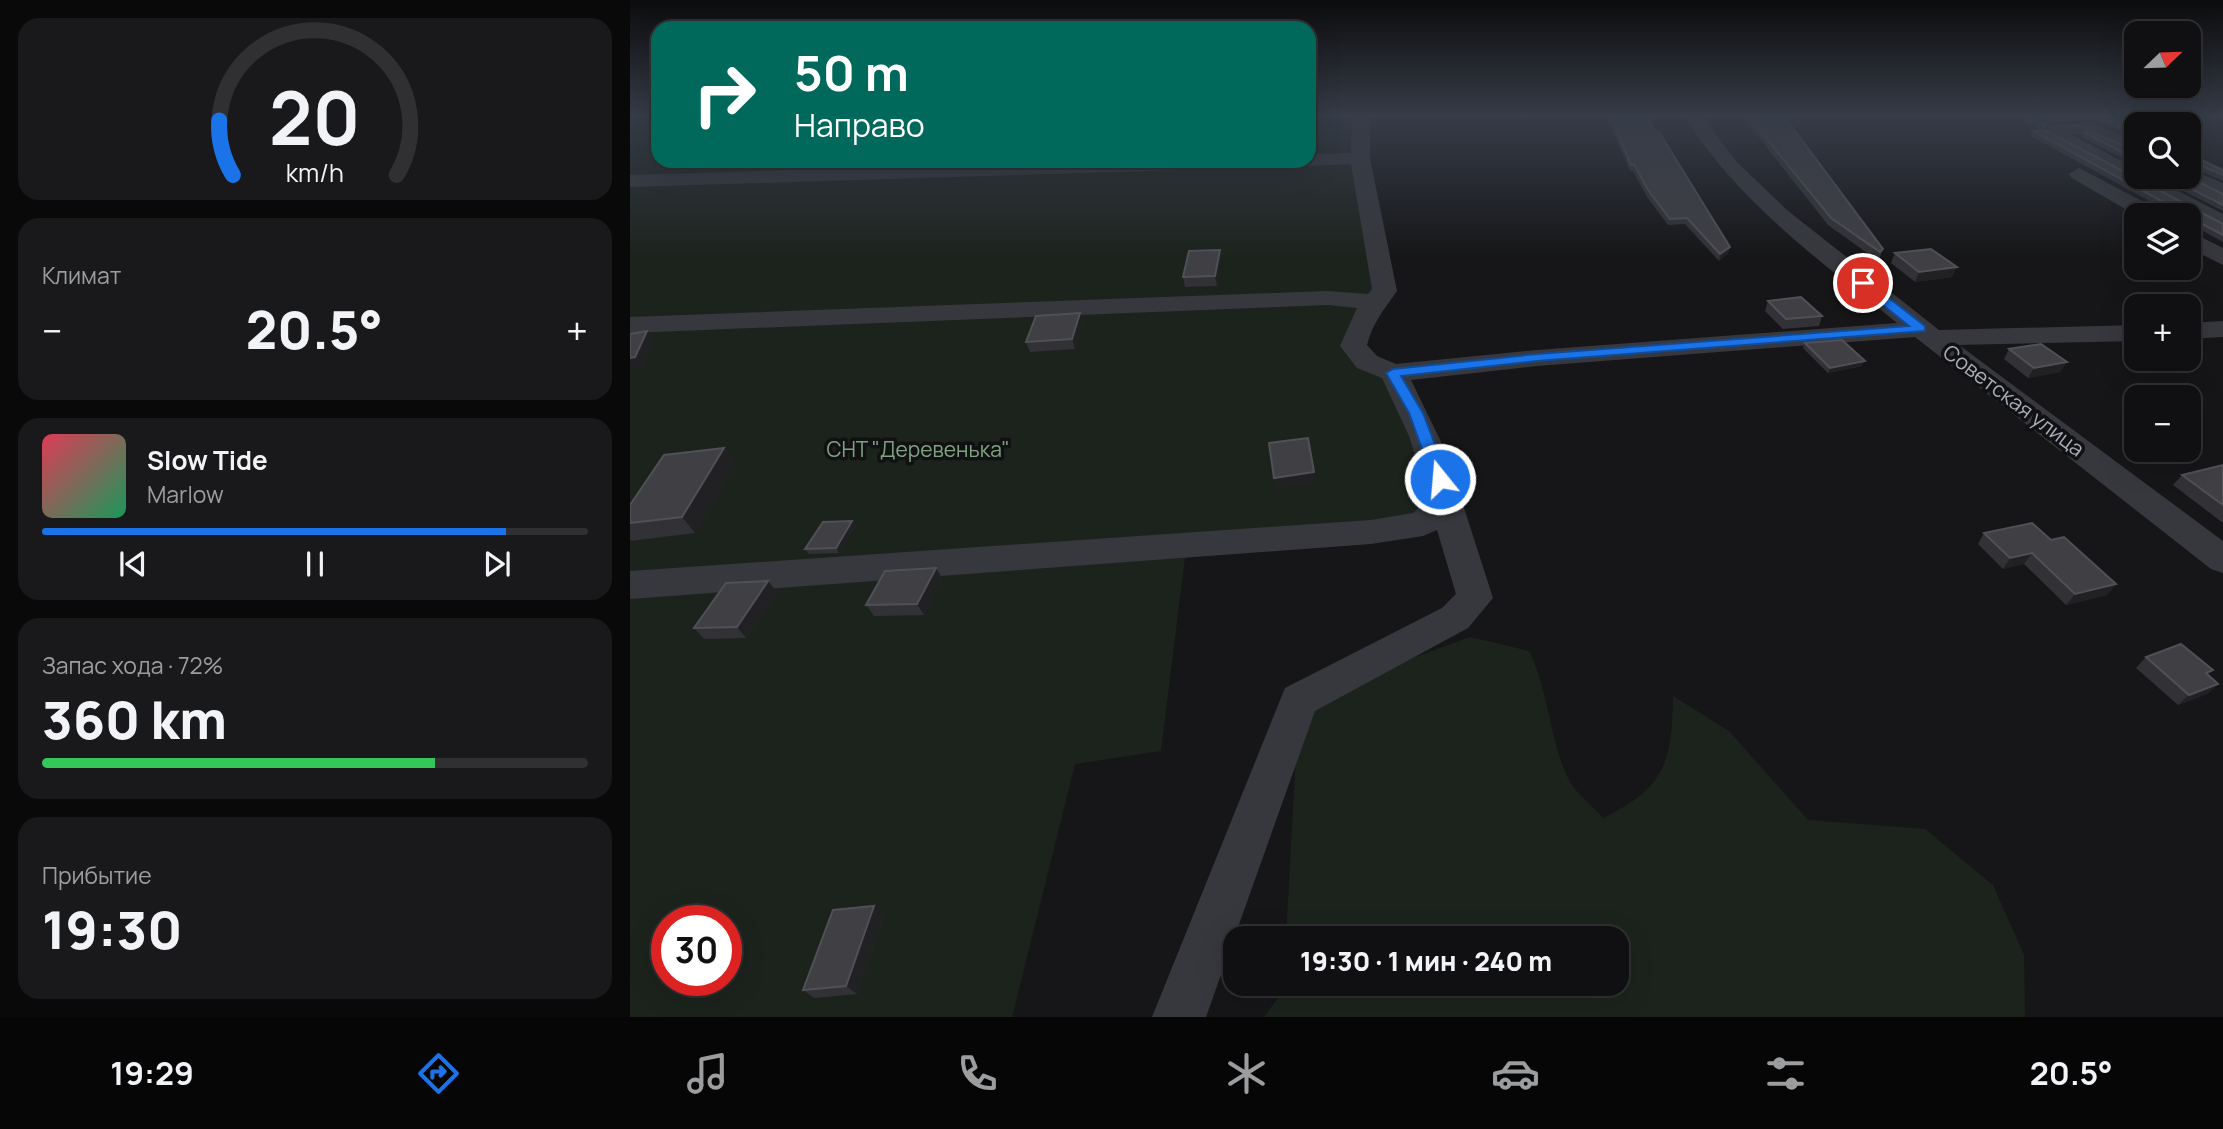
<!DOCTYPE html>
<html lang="ru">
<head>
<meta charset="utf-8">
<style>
  body { margin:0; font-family:Manrope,sans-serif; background:#19191b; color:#f1f3f6; height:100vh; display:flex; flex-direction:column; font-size:26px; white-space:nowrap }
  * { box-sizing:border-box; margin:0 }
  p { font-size:23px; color:#9c9d9f }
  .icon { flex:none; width:38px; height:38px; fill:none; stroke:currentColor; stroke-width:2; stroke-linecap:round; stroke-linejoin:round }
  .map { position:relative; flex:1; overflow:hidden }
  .details { display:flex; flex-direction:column; gap:18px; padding:18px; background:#09090a; width:630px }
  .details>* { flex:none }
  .hud { position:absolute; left:21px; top:21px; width:665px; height:147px; border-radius:21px; box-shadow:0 7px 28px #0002,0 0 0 2px #303032; background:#00695c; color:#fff; overflow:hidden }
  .needle { width:46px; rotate:67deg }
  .buttons { position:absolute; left:1494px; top:21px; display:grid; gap:14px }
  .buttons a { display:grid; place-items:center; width:77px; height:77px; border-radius:14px; background:#101012; box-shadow:0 7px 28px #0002,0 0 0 2px #303032; font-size:35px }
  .speed { position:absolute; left:21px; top:905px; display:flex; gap:14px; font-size:35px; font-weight:700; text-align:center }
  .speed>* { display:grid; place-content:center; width:91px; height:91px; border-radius:50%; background:#101012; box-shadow:0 7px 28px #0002,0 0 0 2px #303032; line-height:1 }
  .speed .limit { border:10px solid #d22; background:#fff; color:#111 }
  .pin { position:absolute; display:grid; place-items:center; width:60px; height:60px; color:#fff; margin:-30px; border:4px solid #fff; border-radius:50%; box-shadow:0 2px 7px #0007 }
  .me { position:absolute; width:77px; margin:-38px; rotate:343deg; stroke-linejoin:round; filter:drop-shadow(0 0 5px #0008) }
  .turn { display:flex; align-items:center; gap:24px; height:147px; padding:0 28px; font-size:32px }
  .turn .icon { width:91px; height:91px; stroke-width:2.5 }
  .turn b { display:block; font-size:49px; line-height:60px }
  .big { font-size:52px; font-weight:800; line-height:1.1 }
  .details .tile { flex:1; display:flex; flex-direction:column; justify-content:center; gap:10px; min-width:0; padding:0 24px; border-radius:21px; background:#19191b }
  .details .dial { align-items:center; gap:0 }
  .dial svg { height:182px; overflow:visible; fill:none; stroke:#303032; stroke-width:7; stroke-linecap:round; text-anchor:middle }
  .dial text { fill:#f1f3f6; stroke:none }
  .song { display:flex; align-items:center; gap:21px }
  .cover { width:84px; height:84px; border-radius:10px; background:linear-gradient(135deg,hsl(350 70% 55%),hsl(150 70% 35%)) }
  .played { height:7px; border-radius:4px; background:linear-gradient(90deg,#1a73e8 85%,#303032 85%) }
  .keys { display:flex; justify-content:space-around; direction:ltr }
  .heat { display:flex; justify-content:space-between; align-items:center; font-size:38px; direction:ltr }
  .charge { height:10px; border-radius:5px; background:linear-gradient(90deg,#34c759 72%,#303032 0) }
  .trip { position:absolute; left:593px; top:926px; width:406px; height:70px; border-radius:21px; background:#101012; box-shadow:0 7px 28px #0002,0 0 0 2px #303032; font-weight:800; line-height:70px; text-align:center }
  .tabs { display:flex; height:112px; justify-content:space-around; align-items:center; background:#060607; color:#9c9d9f }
  .tabs .icon { width:49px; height:49px }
  .tabs .selected { color:#1a73e8 }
  .tabs b { font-size:32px; color:#f1f3f6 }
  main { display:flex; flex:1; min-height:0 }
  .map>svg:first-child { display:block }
  .green { fill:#1c231d; fill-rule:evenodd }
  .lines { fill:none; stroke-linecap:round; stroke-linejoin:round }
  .minor { fill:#37383d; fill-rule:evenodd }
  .wall { fill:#323236 }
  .shaded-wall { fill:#212124 }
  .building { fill:#3f3f44; stroke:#4f5156; stroke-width:2 }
  .route { fill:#1a73e8; stroke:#114b97; stroke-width:2 }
  .labels { text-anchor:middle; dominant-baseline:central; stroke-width:7; stroke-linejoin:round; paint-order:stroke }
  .street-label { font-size:21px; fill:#a8adb8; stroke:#111113 }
  .park-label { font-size:21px; fill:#7fa381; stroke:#111113 }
</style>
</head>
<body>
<main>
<section class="details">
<div class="tile dial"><svg viewBox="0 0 100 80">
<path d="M14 69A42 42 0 1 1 86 69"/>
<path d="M14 69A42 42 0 0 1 8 45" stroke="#1a73e8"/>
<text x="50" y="56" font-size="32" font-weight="700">20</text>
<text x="50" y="72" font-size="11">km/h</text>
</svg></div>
<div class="tile"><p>Климат</p>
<div class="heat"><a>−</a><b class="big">20.5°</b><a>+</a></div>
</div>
<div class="tile">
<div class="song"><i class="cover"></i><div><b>Slow Tide</b><p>Marlow</p></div></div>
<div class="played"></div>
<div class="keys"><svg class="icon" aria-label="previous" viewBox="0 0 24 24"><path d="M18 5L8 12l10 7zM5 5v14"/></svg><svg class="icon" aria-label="pause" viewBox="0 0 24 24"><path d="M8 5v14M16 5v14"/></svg><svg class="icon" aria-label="next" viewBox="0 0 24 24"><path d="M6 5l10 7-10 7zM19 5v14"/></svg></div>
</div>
<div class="tile"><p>Запас хода · 72%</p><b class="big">360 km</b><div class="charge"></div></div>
<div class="tile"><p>Прибытие</p><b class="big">19:30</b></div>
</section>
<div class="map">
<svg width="1593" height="1017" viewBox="0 0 1593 1017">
  <rect width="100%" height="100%" fill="#161618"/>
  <path class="green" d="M0,116H28V161H679V116H731L730,158L755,291L724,346L763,373L816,502L793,524L555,557L531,751L445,764L382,1017H0ZM37,920H96V980H37Z
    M840,637L899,651C919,692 920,744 940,782C948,795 963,807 973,818C1035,788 1042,763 1043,696L1099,731L1178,820L1295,829L1363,885L1394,955L1395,1017H634L653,991L654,984H987V938H656L669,700Z"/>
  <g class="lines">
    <path class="minor" d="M722,116H740V158L767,291C754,310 743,322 737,345L747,356L766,364L907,350L1267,323C1190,261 1108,202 1054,116H1072L1107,162L1157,210L1309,330L1507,325V341L1329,345L1593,541V573L1581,569L1285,337L907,366L781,380L816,452L863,598L838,628L685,711L576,1017H522L655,688L812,608L826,594L807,530L793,536L741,544L0,599V571L741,520L783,513L799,499L779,436L752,378L727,368L710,346L727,308L698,305L0,333V317L698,291L738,294L742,289L721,164L679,166L670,161H679V154L721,153Z
      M1462,123L1507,141V154L1459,134H1440L1507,169V177H1521L1593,214V230L1415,133L1419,125Z
      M457,161H659L649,167L0,187V175Z
      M1449,168L1529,210L1532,215L1507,216L1442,178L1439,174Z
      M1559,169L1593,183V197L1552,179L1550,177H1559Z
      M1559,231L1593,248V265L1559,248Z
      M1593,321V337L1559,339V323Z"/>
  </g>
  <path class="wall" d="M976,116H1018L1025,132L1100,247L1098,253L1089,261L1055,224L1038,225L1017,197L1003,171H1000Z
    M1112,116H1154L1253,249L1250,257L1247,260L1198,225Z
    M1481,116L1507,128V138L1462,120L1419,122L1413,130L1593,224V242L1559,223V215H1545L1401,136L1403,131H1412L1397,122L1399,118Z
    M1453,132L1507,151V166L1451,137Z
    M1559,154L1593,170V181L1561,167Z
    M1526,177H1559L1593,194V211Z
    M1265,253L1322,277L1285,282L1261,263Z
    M591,260L587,286L555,287L553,277Z
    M1138,301L1192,316L1189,326L1153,329L1135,311Z
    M453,323L445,349L400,352L396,342Z
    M1175,343L1232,366L1198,373L1173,348Z
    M1379,349L1437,362L1430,372L1398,378L1374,359Z
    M94,448L105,464L65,533L1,541L0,539V505Z
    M1593,465V523L1543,485L1552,475Z
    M222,521L226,526L209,553L179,554L175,549Z
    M1354,533L1421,540L1486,584L1477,595L1436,605L1394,564L1373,569L1348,544Z
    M312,578L294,615L244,616L236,605Z
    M147,592L116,638L74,639L64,628Z
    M1516,657L1578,675L1588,684L1577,694L1548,705L1506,668Z
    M254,915L227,994L184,998L173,990Z"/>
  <path class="shaded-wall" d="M1100,247L1098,253L1089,261L1090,254Z
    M590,250L591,260L587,286L585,276Z
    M1327,267L1322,277L1285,282L1289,272Z
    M450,313L453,323L445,349L442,339Z
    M17,331L25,342L13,368L0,370V358Z
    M1235,361L1232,366L1198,373L1200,368Z
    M1437,362L1430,372L1398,378L1404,368Z
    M94,448L105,464L65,533L52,517Z
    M684,472L685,483L645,489L644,478Z
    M222,521L226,526L209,553L206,548Z
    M1402,553L1394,564L1373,569L1380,558Z
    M306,568L312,578L294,615L287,604Z
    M138,581L147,592L116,638L107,627Z
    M1486,584L1477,595L1436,605L1445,594Z
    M1588,684L1577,694L1548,705L1559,695Z
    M244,906L254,915L227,994L216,986Z"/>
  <path class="building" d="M980,116H1018L1025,132H1029L1100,247L1090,254L1057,218L1040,219L1018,190L1004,164L1001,165Z
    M1118,116H1154L1253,249L1250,252L1201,218Z
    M1424,116H1481L1507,128V133L1464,116L1421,118L1415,127L1399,118Z
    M1415,130L1593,224V235L1559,217V215H1557L1403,131Z
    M1453,132H1461L1507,151V160Z
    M1559,154L1593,170V175L1563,162L1559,170Z
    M1538,177H1559L1593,194V205Z
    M1301,249L1327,267L1289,272L1265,253Z
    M590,250L585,276L553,277L559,251Z
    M1171,297L1192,316L1156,319L1138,301Z
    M450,313L442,339L396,342L406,316Z
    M17,331L5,357L0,358V334Z
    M1212,340L1235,361L1200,368L1175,343Z
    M1411,344L1437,362L1404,368L1379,349Z
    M678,438L684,472L644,478L639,443Z
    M94,448L52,517L0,523V505L34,455Z
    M1593,465V505L1552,475Z
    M222,521L206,548L175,549L193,522Z
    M1402,523L1421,540L1434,537L1486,584L1445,594L1402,553L1380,558L1354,533Z
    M306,568L287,604L236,605L255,571Z
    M138,581L107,627L64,628L96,583Z
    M1551,644L1583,670L1576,673L1588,684L1559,695L1516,657Z
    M244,906L216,986L173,990L203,910Z"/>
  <linearGradient id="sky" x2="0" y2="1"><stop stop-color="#0c0c0d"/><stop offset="0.45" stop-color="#363c48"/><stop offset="1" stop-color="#363c48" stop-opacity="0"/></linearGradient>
  <rect width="1593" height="258" fill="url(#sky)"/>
  <path class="route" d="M1228,281H1237L1295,326V331L907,361L771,376L793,413L818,479L810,484L803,479L779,413L756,373L763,369L907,354L1279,326L1228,285Z"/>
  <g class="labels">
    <g class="street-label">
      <text transform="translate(1384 400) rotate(37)">Советская улица</text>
    </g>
    <g class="park-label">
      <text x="288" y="449">СНТ "Деревенька"</text>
    </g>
  </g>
</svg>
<div class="buttons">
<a><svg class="needle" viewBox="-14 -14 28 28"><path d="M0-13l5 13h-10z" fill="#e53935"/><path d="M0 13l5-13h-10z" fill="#9c9d9f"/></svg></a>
<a><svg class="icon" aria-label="search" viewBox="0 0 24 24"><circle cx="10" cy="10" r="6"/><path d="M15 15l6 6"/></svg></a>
<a><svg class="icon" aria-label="layers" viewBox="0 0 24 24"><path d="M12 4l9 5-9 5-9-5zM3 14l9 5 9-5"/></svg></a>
<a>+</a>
<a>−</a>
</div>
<div class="speed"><div class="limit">30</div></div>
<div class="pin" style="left:1233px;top:283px;background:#d93025"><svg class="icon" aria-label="arrive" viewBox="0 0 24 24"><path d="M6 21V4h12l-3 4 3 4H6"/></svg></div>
<svg class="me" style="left:810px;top:479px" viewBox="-20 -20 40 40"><circle r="17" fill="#1a73e8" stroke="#fff" stroke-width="3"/><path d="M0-11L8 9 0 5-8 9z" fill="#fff"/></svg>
<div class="trip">19:30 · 1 мин · 240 m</div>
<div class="hud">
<div class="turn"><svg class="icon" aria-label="right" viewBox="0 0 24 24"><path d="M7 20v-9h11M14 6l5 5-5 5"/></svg><div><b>50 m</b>Направо</div></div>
</div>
</div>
</main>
<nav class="tabs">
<b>19:29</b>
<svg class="icon selected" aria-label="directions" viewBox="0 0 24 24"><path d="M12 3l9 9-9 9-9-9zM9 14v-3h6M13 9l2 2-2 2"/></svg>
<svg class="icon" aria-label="music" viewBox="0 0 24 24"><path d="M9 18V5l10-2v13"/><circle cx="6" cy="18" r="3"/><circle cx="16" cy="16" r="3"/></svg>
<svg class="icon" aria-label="phone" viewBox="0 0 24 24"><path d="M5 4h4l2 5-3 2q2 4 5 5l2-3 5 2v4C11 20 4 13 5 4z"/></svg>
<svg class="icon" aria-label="climate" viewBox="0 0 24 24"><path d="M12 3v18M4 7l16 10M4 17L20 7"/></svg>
<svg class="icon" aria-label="car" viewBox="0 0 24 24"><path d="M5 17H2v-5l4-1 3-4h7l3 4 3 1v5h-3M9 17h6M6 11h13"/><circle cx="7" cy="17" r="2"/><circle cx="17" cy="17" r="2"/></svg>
<svg class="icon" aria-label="filters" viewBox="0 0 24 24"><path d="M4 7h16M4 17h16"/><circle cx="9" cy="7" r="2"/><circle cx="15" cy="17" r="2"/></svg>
<b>20.5°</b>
</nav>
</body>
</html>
